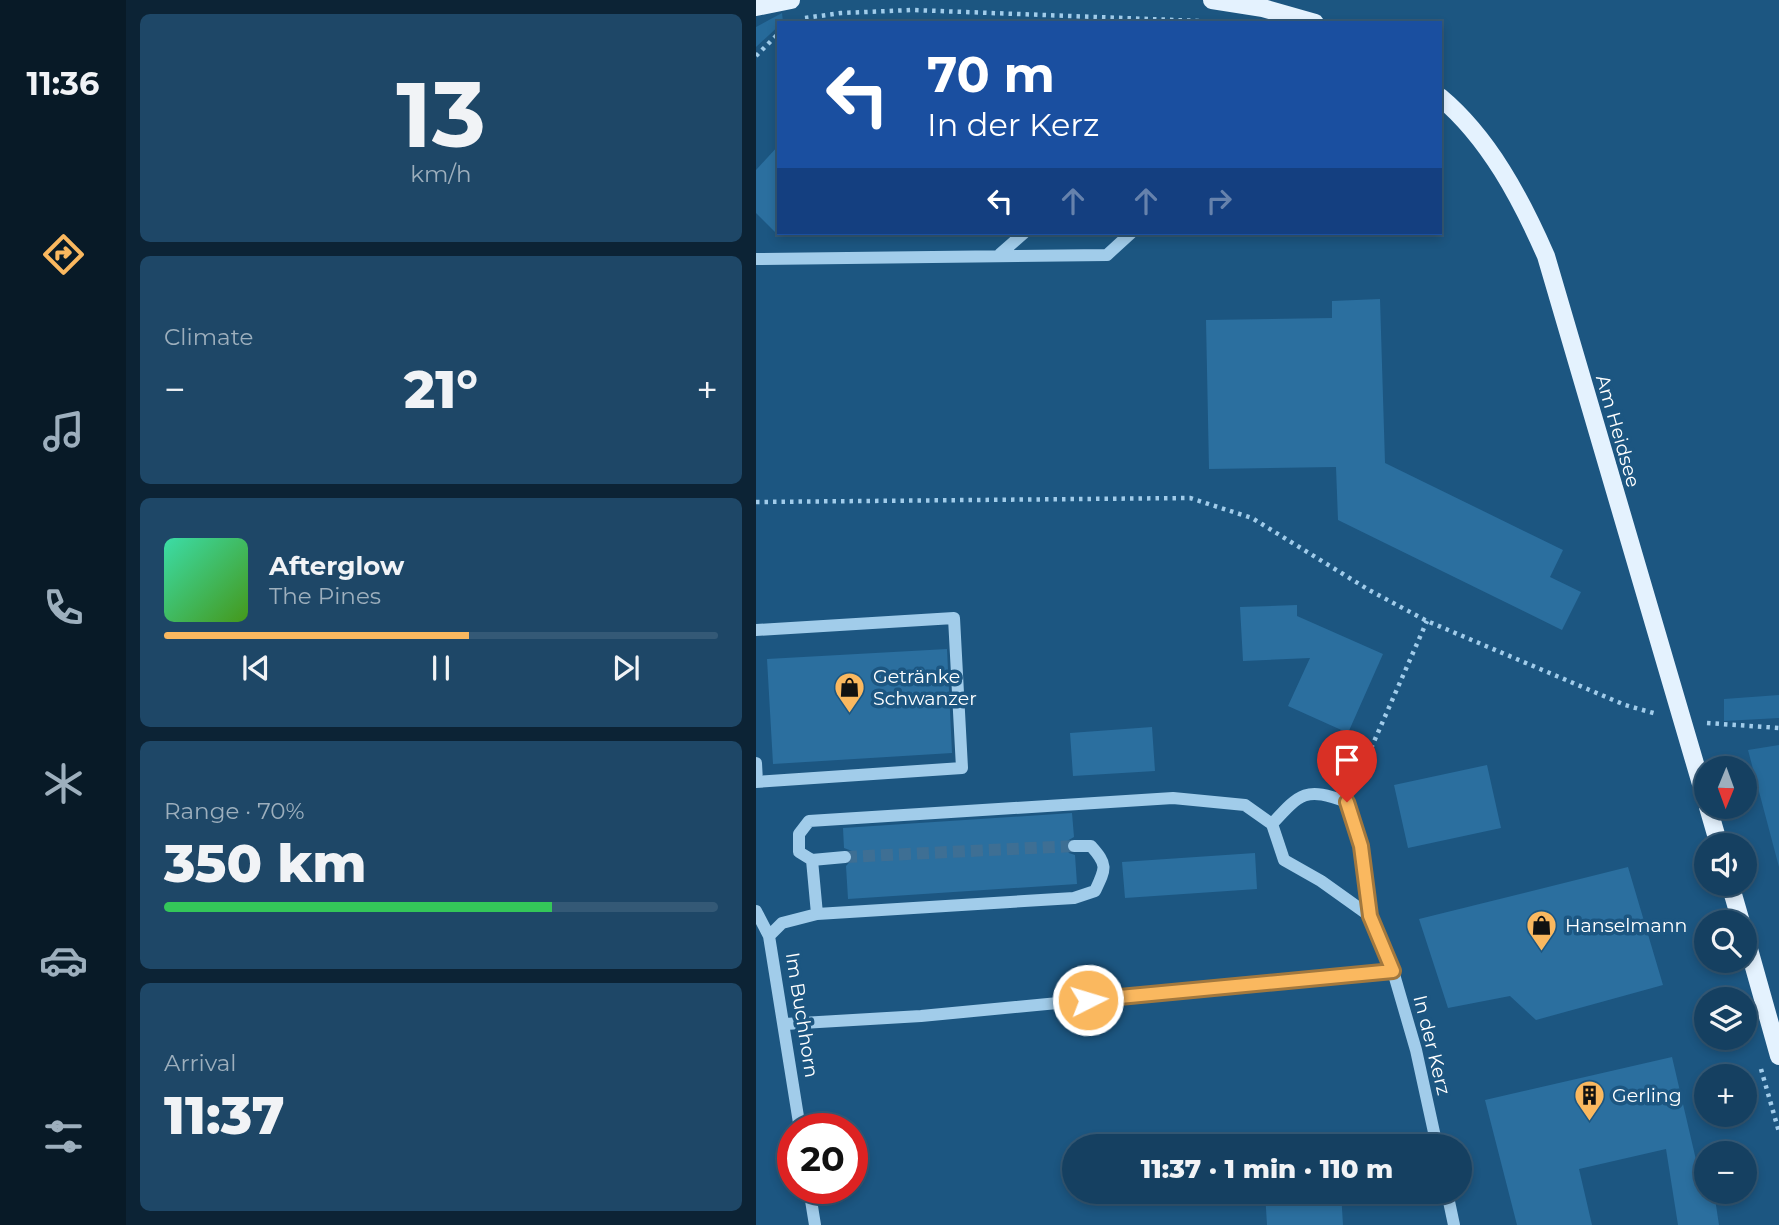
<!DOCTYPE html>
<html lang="en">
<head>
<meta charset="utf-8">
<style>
  body { margin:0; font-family:Montserrat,sans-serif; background:#1e4767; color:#f1f3f6; height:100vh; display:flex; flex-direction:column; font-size:26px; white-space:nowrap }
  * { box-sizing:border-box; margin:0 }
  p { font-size:23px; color:#9dafbd }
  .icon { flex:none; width:38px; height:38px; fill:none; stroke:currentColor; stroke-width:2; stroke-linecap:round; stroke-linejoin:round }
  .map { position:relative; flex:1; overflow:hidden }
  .sheet { display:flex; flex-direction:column; gap:14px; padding:14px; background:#0c2335; width:630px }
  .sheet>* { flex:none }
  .banner { position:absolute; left:21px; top:21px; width:665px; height:214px; border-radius:0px; box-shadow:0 4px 10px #0003,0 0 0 2px #345976; background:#1a4fa0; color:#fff; overflow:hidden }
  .needle { width:46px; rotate:181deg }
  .controls { position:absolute; left:938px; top:756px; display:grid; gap:14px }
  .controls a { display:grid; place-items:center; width:63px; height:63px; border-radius:50%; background:#154061; box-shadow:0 4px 10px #0003,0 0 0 2px #345976; font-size:35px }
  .speed { position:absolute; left:21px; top:1113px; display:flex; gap:14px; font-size:35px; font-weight:700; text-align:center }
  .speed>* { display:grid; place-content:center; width:91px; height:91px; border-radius:50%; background:#154061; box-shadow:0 4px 10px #0003,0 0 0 2px #345976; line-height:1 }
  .speed .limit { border:10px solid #d22; background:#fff; color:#111 }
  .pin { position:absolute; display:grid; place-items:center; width:60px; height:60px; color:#fff; margin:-72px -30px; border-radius:50% 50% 50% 0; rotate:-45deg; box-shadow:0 0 7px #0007 }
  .pin .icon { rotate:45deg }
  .me { position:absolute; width:77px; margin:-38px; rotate:85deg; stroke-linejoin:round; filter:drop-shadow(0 0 5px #0008) }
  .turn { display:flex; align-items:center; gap:24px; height:147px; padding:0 35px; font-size:32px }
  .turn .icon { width:91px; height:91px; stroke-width:2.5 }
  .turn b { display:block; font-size:49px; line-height:60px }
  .lanes { display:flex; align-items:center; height:66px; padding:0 35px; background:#0003; justify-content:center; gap:35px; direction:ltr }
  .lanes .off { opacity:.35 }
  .big { font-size:52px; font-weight:800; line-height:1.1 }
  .sheet .tile { flex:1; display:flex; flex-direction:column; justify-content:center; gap:10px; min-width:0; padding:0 24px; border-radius:10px; background:#1e4767 }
  .sheet .dial { align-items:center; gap:0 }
  .dial b { font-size:91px; line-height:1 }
  .song { display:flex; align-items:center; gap:21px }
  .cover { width:84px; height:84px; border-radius:10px; background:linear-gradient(135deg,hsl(160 70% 55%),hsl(100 70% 35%)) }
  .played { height:7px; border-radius:4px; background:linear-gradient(90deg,#fab85f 55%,#345976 55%) }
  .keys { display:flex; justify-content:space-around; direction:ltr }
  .heat { display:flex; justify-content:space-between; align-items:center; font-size:38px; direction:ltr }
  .charge { height:10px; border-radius:5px; background:linear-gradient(90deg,#34c759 70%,#345976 0) }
  .trip { position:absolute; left:306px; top:1134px; width:410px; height:70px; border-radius:35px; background:#154061; box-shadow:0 4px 10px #0003,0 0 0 2px #345976; font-weight:800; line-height:70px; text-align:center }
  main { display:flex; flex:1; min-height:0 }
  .menu { display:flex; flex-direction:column; width:126px; justify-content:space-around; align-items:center; background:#081a27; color:#9dafbd }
  .menu .icon { width:49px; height:49px }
  .menu .active { color:#fab85f }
  .menu b { font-size:32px; color:#f1f3f6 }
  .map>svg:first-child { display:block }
  .green { fill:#266a9a }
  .building { fill:#2b6f9f }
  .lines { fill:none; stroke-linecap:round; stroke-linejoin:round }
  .minor-tunnel { stroke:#3e6f94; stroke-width:12; stroke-dasharray:12 6; stroke-linecap:butt }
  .path { stroke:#a1ccea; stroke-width:4.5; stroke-dasharray:3.5 5; stroke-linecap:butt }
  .minor { stroke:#a1ccea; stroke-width:12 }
  .major { stroke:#e4f2fe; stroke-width:18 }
  .route-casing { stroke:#a2783e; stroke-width:18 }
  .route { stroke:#fab85f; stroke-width:12 }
  .labels { text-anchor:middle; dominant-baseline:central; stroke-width:7; stroke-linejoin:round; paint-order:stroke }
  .street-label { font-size:19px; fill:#fff; stroke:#1c5681 }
  .poi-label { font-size:19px; fill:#fff; stroke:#1c5681; text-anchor:start }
</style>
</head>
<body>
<main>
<nav class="menu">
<b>11:36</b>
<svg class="icon active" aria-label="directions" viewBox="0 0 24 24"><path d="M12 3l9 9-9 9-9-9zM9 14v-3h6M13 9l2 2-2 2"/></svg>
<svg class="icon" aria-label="music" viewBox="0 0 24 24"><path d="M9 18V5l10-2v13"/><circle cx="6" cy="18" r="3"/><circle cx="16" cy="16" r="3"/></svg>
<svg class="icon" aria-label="phone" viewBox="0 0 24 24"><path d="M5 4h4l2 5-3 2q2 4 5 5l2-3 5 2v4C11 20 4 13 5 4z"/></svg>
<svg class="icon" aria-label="climate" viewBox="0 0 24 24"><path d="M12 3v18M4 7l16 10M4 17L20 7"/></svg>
<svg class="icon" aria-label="car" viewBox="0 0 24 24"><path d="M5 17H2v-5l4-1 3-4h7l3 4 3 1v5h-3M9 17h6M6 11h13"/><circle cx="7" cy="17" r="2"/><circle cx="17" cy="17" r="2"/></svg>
<svg class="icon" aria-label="filters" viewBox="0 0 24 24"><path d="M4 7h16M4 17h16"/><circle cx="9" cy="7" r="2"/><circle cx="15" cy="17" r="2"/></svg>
</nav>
<section class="sheet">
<div class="tile dial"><b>13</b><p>km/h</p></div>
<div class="tile"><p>Climate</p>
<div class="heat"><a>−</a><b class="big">21°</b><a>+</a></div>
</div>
<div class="tile">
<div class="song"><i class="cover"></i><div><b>Afterglow</b><p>The Pines</p></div></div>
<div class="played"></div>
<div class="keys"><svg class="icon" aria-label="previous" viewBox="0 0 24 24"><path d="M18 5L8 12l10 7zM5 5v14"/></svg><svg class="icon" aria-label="pause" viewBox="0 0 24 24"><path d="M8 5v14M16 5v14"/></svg><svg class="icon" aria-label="next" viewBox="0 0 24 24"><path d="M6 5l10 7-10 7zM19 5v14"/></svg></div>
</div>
<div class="tile"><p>Range · 70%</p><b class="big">350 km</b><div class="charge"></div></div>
<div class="tile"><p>Arrival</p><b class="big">11:37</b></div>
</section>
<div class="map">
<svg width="1023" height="1225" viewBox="0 0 1023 1225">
  <rect width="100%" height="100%" fill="#1c5681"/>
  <path class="green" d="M26,13L27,22L0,47V27Z
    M1023,695V718L968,721V699Z
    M1023,745V867L992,750Z"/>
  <path class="building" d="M23,145V236L0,213V170Z
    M624,299L629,463L807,550L794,577L825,592L806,630L582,520L580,467L453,469L450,320L576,318V301Z
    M541,605V616L627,654L592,733L532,706L554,658L487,661L484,607Z
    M191,649L196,753L17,764L11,659Z
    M396,727L399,771L317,776L314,733Z
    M731,765L745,828L652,848L638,785Z
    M316,813L318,837L311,841L309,847L313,853L319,855L321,884L92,899L90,866L98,857L96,851L88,848L87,828Z
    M499,853L501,889L369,898L366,862Z
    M872,867L907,985L780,1020L754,996L692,1008L663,919Z
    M916,1057L944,1177L950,1176V1192H958L963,1225H922L910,1149L823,1169L836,1225H761L729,1100Z
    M509,1192H585L587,1225H511Z"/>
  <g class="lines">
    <path class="minor-tunnel" d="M89,857L318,846"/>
    <path class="path" d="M49,18L85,13L157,10L445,21
      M0,56L23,33
      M0,502L434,498L496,518L613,590L671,621L869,705L901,714
      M951,723L1023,728
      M598,787L671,621
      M944,858L950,880
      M1005,1069L1023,1132"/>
    <path class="minor" d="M244,254L268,233
      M0,259L351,255L375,233
      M0,630L198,618L206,768L0,782
      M0,763L1,782
      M89,857L56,860L43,852V834L53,821L417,798L489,805L516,824
      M56,860L61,914
      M0,911L13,936L44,1129
      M614,916L565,881L528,860L516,824C545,792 550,787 591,802L605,846L614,916L637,971L660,1050L681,1146
      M13,936L26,923L61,914L318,898L339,891C350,868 352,865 335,846H318
      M29,1024L165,1016L637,971
      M53,1188L59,1225
      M691,1192L698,1225"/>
    <path class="major" d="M456,0L507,8L559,23
      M0,7L35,0
      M684,97C733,138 765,199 790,256L950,801
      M952,807L963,845
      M974,884L985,922
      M989,935L1023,1056"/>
  </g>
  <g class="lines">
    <defs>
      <path id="route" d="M332,1000L637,971L614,916L605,846L591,802"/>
    </defs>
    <use href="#route" class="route-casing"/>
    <use href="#route" class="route"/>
  </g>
  <defs>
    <symbol id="shop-pin" viewBox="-11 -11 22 30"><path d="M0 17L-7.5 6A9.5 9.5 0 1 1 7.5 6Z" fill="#fab85f" stroke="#1c5681"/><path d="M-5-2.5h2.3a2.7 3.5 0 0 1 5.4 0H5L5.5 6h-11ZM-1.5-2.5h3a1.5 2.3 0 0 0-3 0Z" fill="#111"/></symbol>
    <symbol id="building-pin" viewBox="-11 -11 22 30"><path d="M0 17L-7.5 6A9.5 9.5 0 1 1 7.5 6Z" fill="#fab85f" stroke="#1c5681"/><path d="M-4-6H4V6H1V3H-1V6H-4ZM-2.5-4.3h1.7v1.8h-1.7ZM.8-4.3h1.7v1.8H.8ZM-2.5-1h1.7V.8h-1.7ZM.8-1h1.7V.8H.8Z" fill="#111"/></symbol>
  </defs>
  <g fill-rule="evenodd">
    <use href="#shop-pin" x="76" y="670" width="35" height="47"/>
    <use href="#shop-pin" x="768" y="908" width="35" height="47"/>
    <use href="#building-pin" x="816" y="1078" width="35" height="47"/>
  </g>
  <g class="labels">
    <g class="street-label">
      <text transform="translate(862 431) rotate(74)">Am Heidsee</text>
      <text transform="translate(46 1015) rotate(81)">Im Buchhorn</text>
      <text transform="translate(676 1045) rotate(76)">In der Kerz</text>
    </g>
    <g class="poi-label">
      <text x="117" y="676">Getränke<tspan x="117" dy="22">Schwanzer</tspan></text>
      <text x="809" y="925">Hanselmann</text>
      <text x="856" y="1095">Gerling</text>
    </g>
  </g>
</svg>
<div class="controls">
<a><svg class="needle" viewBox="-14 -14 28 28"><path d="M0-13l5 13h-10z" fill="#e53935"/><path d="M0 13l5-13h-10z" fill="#9dafbd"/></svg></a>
<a><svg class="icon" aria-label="sound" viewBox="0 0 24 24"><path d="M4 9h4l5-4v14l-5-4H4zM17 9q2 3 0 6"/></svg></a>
<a><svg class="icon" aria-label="search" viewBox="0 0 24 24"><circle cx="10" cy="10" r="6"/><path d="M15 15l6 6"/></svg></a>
<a><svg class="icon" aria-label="layers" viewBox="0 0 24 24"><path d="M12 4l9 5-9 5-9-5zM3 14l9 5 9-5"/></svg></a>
<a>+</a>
<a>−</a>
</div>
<div class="speed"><div class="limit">20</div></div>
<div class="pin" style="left:591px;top:802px;background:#d93025"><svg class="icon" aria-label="arrive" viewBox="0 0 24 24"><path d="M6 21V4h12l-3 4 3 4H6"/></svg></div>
<svg class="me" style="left:332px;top:1000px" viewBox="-20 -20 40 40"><circle r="17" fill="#fab85f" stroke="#fff" stroke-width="3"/><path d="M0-11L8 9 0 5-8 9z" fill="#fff"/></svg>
<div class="trip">11:37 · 1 min · 110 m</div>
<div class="banner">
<div class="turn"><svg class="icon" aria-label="left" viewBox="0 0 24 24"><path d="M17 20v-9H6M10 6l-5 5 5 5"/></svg><div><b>70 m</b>In der Kerz</div></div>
<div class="lanes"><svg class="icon" aria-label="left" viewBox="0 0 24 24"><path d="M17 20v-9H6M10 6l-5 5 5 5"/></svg><svg class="icon off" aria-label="ahead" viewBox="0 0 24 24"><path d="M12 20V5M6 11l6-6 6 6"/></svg><svg class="icon off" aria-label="ahead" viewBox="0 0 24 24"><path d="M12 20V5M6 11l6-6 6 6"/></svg><svg class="icon off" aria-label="right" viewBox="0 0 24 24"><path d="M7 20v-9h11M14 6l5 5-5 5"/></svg></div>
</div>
</div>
</main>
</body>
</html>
